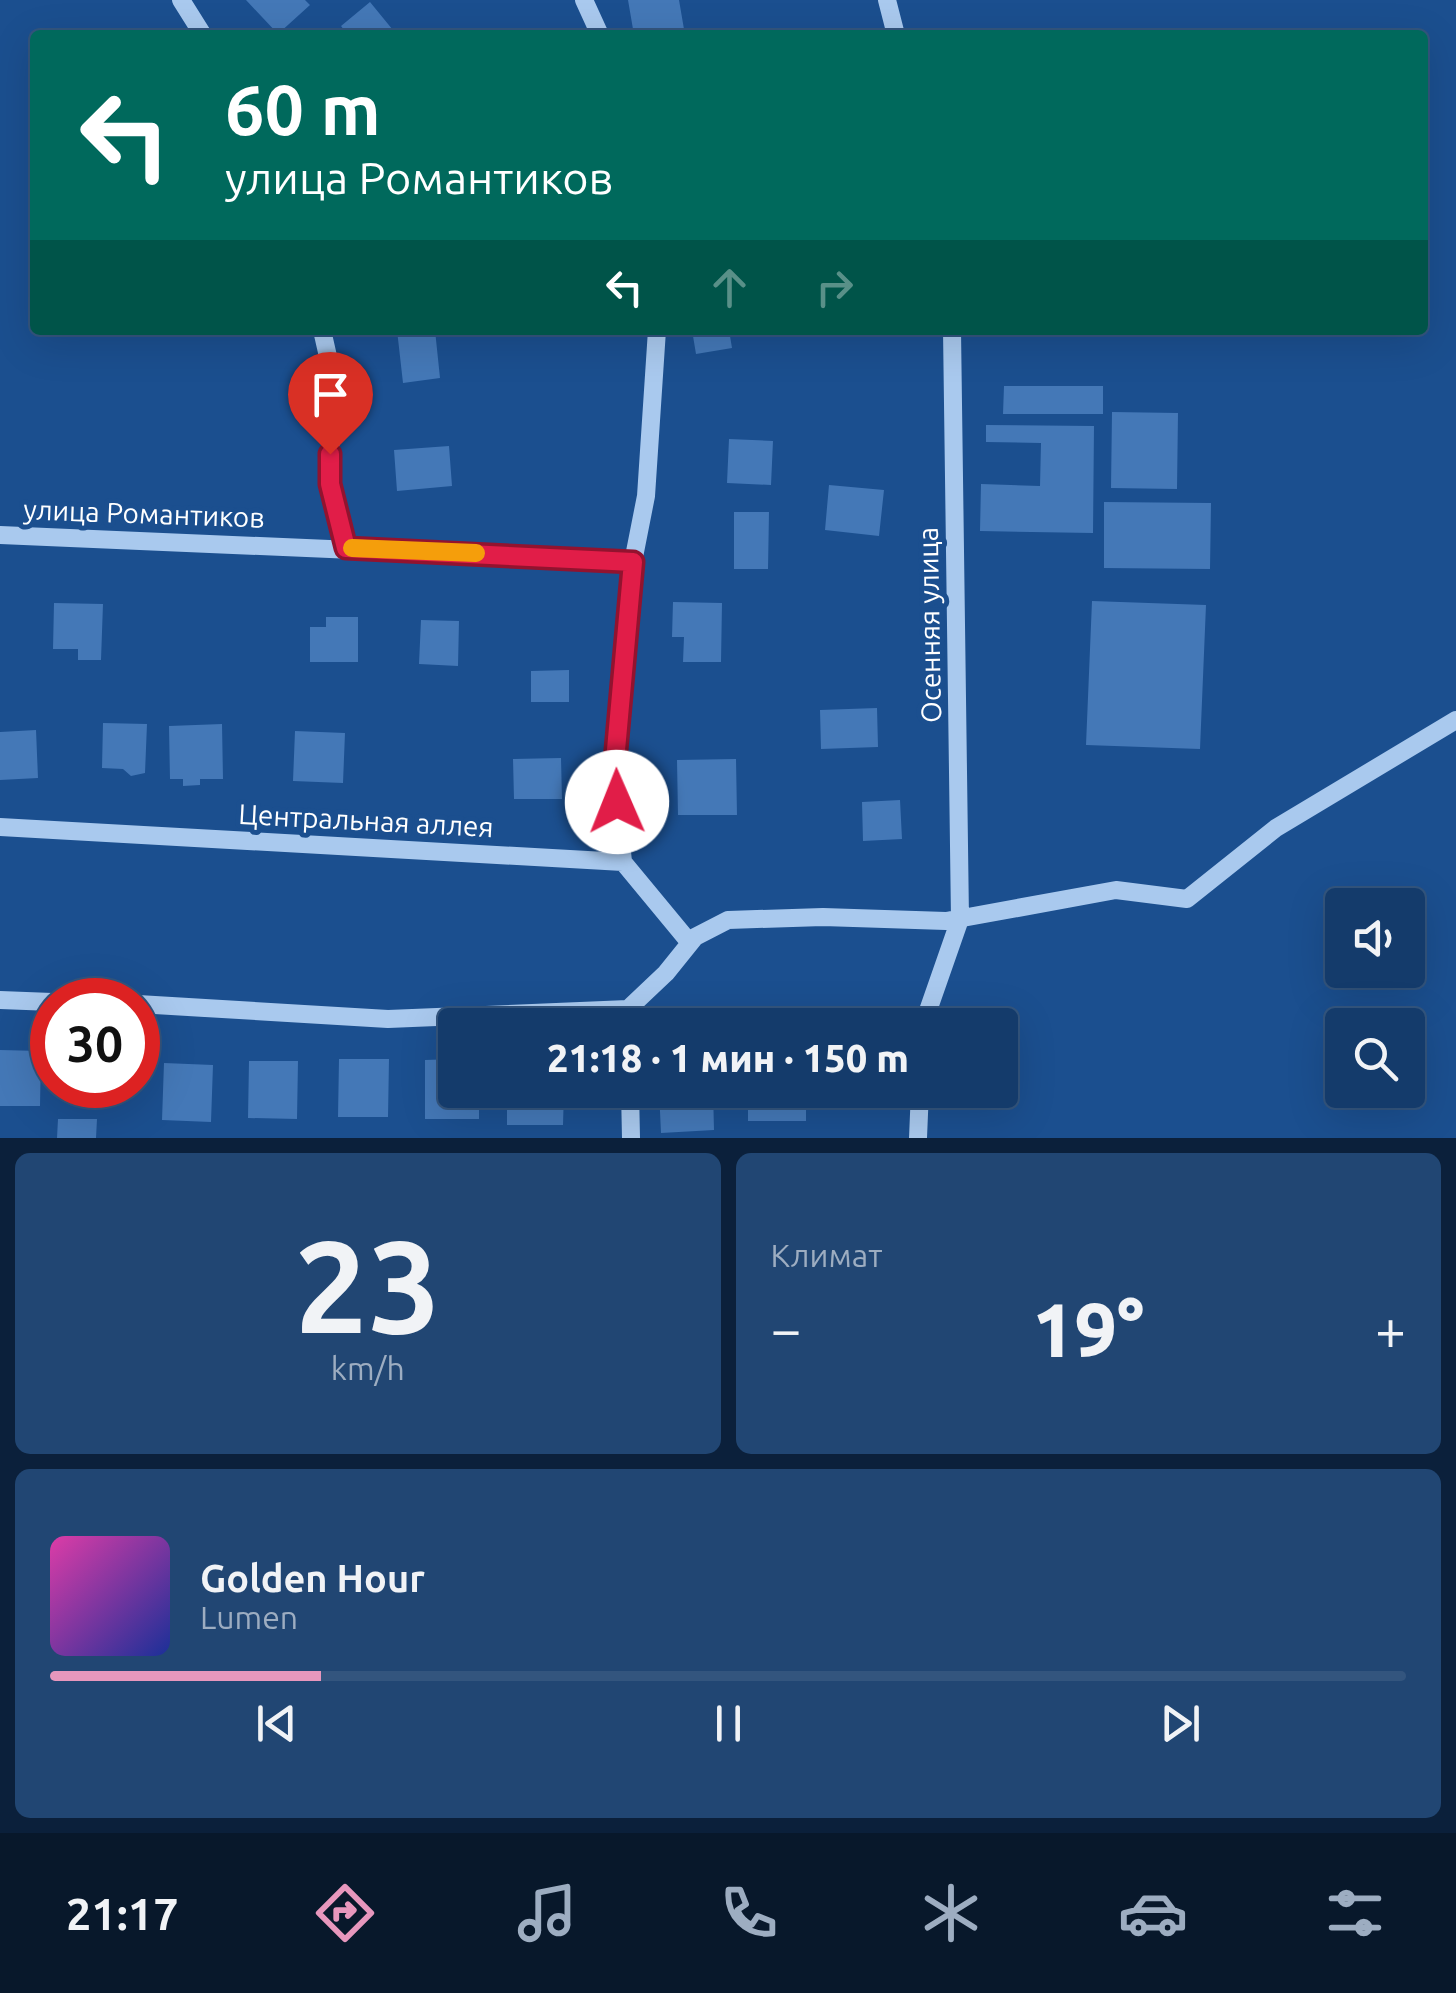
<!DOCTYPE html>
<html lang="ru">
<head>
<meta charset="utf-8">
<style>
  body { margin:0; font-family:Ubuntu,sans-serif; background:#214673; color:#f1f3f6; height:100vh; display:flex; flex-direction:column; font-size:38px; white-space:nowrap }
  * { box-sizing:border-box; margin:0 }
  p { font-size:32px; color:#9dadc1 }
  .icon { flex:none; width:55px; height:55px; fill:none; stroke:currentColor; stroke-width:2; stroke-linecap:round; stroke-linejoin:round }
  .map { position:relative; height:1138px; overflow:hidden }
  .sheet { display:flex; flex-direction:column; gap:15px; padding:15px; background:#0b203b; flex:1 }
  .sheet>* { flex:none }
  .hud { position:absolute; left:30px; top:30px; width:1398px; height:305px; border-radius:10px; box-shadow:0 10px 40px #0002,0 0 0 2px #33557e; background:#00695c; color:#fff; overflow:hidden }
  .buttons { position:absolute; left:1325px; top:888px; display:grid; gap:20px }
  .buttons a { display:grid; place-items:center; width:100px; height:100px; border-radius:10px; background:#143b6b; box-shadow:0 10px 40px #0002,0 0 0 2px #33557e; font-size:50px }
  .speed { position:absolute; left:30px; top:978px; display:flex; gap:20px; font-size:50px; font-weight:700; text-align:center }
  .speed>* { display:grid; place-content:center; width:130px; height:130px; border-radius:50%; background:#143b6b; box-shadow:0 10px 40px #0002,0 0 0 2px #33557e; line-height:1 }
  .speed .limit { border:15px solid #d22; background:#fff; color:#111 }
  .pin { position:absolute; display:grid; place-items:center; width:85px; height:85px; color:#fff; margin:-102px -42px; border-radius:50% 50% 50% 0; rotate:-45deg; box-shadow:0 0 10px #0007 }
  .pin .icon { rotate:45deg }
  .me { position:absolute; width:110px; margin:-55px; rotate:359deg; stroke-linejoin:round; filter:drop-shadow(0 0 8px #0008) }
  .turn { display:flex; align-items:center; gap:35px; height:210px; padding:0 30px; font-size:45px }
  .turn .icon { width:130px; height:130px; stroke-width:2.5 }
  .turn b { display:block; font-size:70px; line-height:85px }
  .lanes { display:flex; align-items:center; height:95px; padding:0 30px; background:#0003; justify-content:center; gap:50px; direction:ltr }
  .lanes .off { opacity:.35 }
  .big { font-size:75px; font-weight:800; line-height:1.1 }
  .sheet .tile { flex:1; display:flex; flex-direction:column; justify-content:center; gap:15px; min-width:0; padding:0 35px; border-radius:15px; background:#214673 }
  .sheet .dial { align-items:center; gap:0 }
  .dial b { font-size:130px; line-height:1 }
  .song { display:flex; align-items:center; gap:30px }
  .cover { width:120px; height:120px; border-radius:15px; background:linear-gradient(135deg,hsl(320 70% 55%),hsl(230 70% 35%)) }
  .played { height:10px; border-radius:5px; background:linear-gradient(90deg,#e797bd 20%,#33557e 20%) }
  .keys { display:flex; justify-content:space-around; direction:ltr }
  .heat { display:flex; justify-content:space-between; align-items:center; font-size:55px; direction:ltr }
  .sheet .tiles { flex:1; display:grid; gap:15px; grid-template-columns:1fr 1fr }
  .tile:last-child { grid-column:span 2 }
  .trip { position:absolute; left:438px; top:1008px; width:580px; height:100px; border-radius:10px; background:#143b6b; box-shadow:0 10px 40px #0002,0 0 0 2px #33557e; font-weight:800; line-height:100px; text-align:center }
  .tab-bar { display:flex; height:160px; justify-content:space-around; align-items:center; background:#08182b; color:#9dadc1 }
  .tab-bar .icon { width:70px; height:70px }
  .tab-bar .selected { color:#e797bd }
  .tab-bar b { font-size:45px; color:#f1f3f6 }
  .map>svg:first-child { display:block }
  .building { fill:#4478b7 }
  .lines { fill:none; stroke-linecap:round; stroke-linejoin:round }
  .minor { stroke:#a9c9ee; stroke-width:18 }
  .route-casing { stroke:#92132f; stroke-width:25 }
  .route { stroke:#e11d48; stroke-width:18 }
  .slow { stroke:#f59e0b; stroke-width:18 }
  .labels { text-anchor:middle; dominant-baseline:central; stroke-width:10; stroke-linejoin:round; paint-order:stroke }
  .street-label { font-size:28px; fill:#fff; stroke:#1b4f8f }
</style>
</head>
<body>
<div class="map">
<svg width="1456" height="1138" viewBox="0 0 1456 1138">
  <rect width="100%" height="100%" fill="#1b4f8f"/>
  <path class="building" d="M246,0H305L310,5L278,34Z
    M628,0H679L685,35H634Z
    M370,2L397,35H348L341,26Z
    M397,330H435L440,378L403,383Z
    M692,330H729L732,348L696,354Z
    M1004,386H1103V414H1003Z
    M1112,412L1178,413L1177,489L1111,488Z
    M986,425L1094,426L1093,533L980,531L981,484L1040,486L1041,443L986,442Z
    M729,439L773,441L771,485L727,483Z
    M449,446L452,486L397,491L394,450Z
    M829,485L884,490L879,536L825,530Z
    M1104,502L1211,503L1210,569L1104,568Z
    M734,512H769L768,569H734Z
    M1092,601L1206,605L1200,749L1086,745Z
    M673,602L722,603L721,662H683L684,637H672Z
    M54,603L103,604L101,660H78V649H53Z
    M326,617H358V662H310V627H326Z
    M421,620L459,621L458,666L419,664Z
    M569,670V702H531V671Z
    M877,708L878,747L821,749L820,710Z
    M103,723L147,724L145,773L131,776L123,769L102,768Z
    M222,724L223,779H200V785L183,786V779H170L169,726Z
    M36,730L38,778L0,780V732Z
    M295,731L345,733L343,783L293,781Z
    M561,758L562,799H514L513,759Z
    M736,759L737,815H678L677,760Z
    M900,800L902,839L863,841L862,802Z
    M0,1050L41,1051L40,1106H0Z
    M339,1059H389L388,1117H338Z
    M455,1059V1090H479V1119H425V1060Z
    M249,1061H298L297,1119L248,1118Z
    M164,1063L213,1065L211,1122L162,1120Z
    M507,1090H564L563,1125H507Z
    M659,1090H713L714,1130L661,1133Z
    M748,1090H806V1121H748Z
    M58,1119H97L96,1138H57Z"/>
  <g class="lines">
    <path class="minor" d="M181,0L203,35
      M584,0L600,35
      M887,0L896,35
      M322,330L329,361L331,485L346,548
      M0,535L633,562
      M0,827L623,862L690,943
      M623,862L614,772L633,562L646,496L657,330
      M0,1000L52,1002
      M138,1004L388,1019L628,1009L666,973L695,937L728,920L823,917L946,921L1116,890L1187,899L1276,828L1456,720
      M923,1025L960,919L952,330
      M630,1090L631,1138
      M918,1138L920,1090"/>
  </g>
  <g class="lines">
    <defs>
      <path id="route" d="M330,454V484L346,548L633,562L614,772L617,802"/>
    </defs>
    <use href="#route" class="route-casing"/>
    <use href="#route" class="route"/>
    <path class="slow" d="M352,548L476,553"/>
  </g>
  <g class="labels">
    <g class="street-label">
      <text transform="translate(144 513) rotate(2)">улица Романтиков</text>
      <text transform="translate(929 625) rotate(-91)">Осенняя улица</text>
      <text transform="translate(366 820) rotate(3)">Центральная аллея</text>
    </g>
  </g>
</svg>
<div class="buttons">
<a><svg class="icon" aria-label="sound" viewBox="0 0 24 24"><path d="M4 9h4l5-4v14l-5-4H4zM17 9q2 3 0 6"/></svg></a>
<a><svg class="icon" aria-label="search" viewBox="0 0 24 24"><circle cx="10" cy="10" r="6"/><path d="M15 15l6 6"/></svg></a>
</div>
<div class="speed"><div class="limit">30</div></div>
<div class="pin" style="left:330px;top:454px;background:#d93025"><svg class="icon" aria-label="arrive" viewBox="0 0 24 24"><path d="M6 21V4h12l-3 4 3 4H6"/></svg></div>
<svg class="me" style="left:617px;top:802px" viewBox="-20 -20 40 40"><circle r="19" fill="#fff"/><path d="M0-13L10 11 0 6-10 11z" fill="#e11d48"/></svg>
<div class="trip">21:18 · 1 мин · 150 m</div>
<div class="hud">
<div class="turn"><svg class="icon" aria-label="left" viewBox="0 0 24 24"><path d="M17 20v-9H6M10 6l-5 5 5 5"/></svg><div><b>60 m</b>улица Романтиков</div></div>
<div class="lanes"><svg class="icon" aria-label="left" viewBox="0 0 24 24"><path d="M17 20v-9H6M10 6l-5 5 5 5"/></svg><svg class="icon off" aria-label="ahead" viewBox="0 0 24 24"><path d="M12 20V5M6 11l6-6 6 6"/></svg><svg class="icon off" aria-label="right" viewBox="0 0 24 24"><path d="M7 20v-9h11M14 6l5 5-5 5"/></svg></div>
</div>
</div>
<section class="sheet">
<div class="tiles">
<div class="tile dial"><b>23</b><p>km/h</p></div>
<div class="tile"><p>Климат</p>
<div class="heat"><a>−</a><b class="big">19°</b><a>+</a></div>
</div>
<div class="tile">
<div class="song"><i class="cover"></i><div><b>Golden Hour</b><p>Lumen</p></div></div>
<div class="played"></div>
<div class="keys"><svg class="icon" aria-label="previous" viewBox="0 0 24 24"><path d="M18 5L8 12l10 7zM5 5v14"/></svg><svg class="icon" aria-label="pause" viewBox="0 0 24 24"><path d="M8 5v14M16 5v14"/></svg><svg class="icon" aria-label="next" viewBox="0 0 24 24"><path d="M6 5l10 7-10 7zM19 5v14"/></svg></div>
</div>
</div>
</section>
<nav class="tab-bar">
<b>21:17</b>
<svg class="icon selected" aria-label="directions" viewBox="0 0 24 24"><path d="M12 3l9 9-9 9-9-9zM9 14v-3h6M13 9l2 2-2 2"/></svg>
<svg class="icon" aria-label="music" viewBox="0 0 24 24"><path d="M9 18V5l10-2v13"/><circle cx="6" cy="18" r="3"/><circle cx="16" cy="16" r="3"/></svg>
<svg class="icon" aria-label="phone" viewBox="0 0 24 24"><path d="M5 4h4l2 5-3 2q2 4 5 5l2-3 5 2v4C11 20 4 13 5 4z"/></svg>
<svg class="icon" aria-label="climate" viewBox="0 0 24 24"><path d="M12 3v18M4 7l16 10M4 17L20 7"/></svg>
<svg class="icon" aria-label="car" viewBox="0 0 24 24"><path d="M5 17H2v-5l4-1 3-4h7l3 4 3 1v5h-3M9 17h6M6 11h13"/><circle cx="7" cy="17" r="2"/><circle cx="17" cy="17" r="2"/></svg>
<svg class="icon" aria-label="filters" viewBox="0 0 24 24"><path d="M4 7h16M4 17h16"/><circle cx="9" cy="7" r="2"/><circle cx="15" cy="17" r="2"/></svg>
</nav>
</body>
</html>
